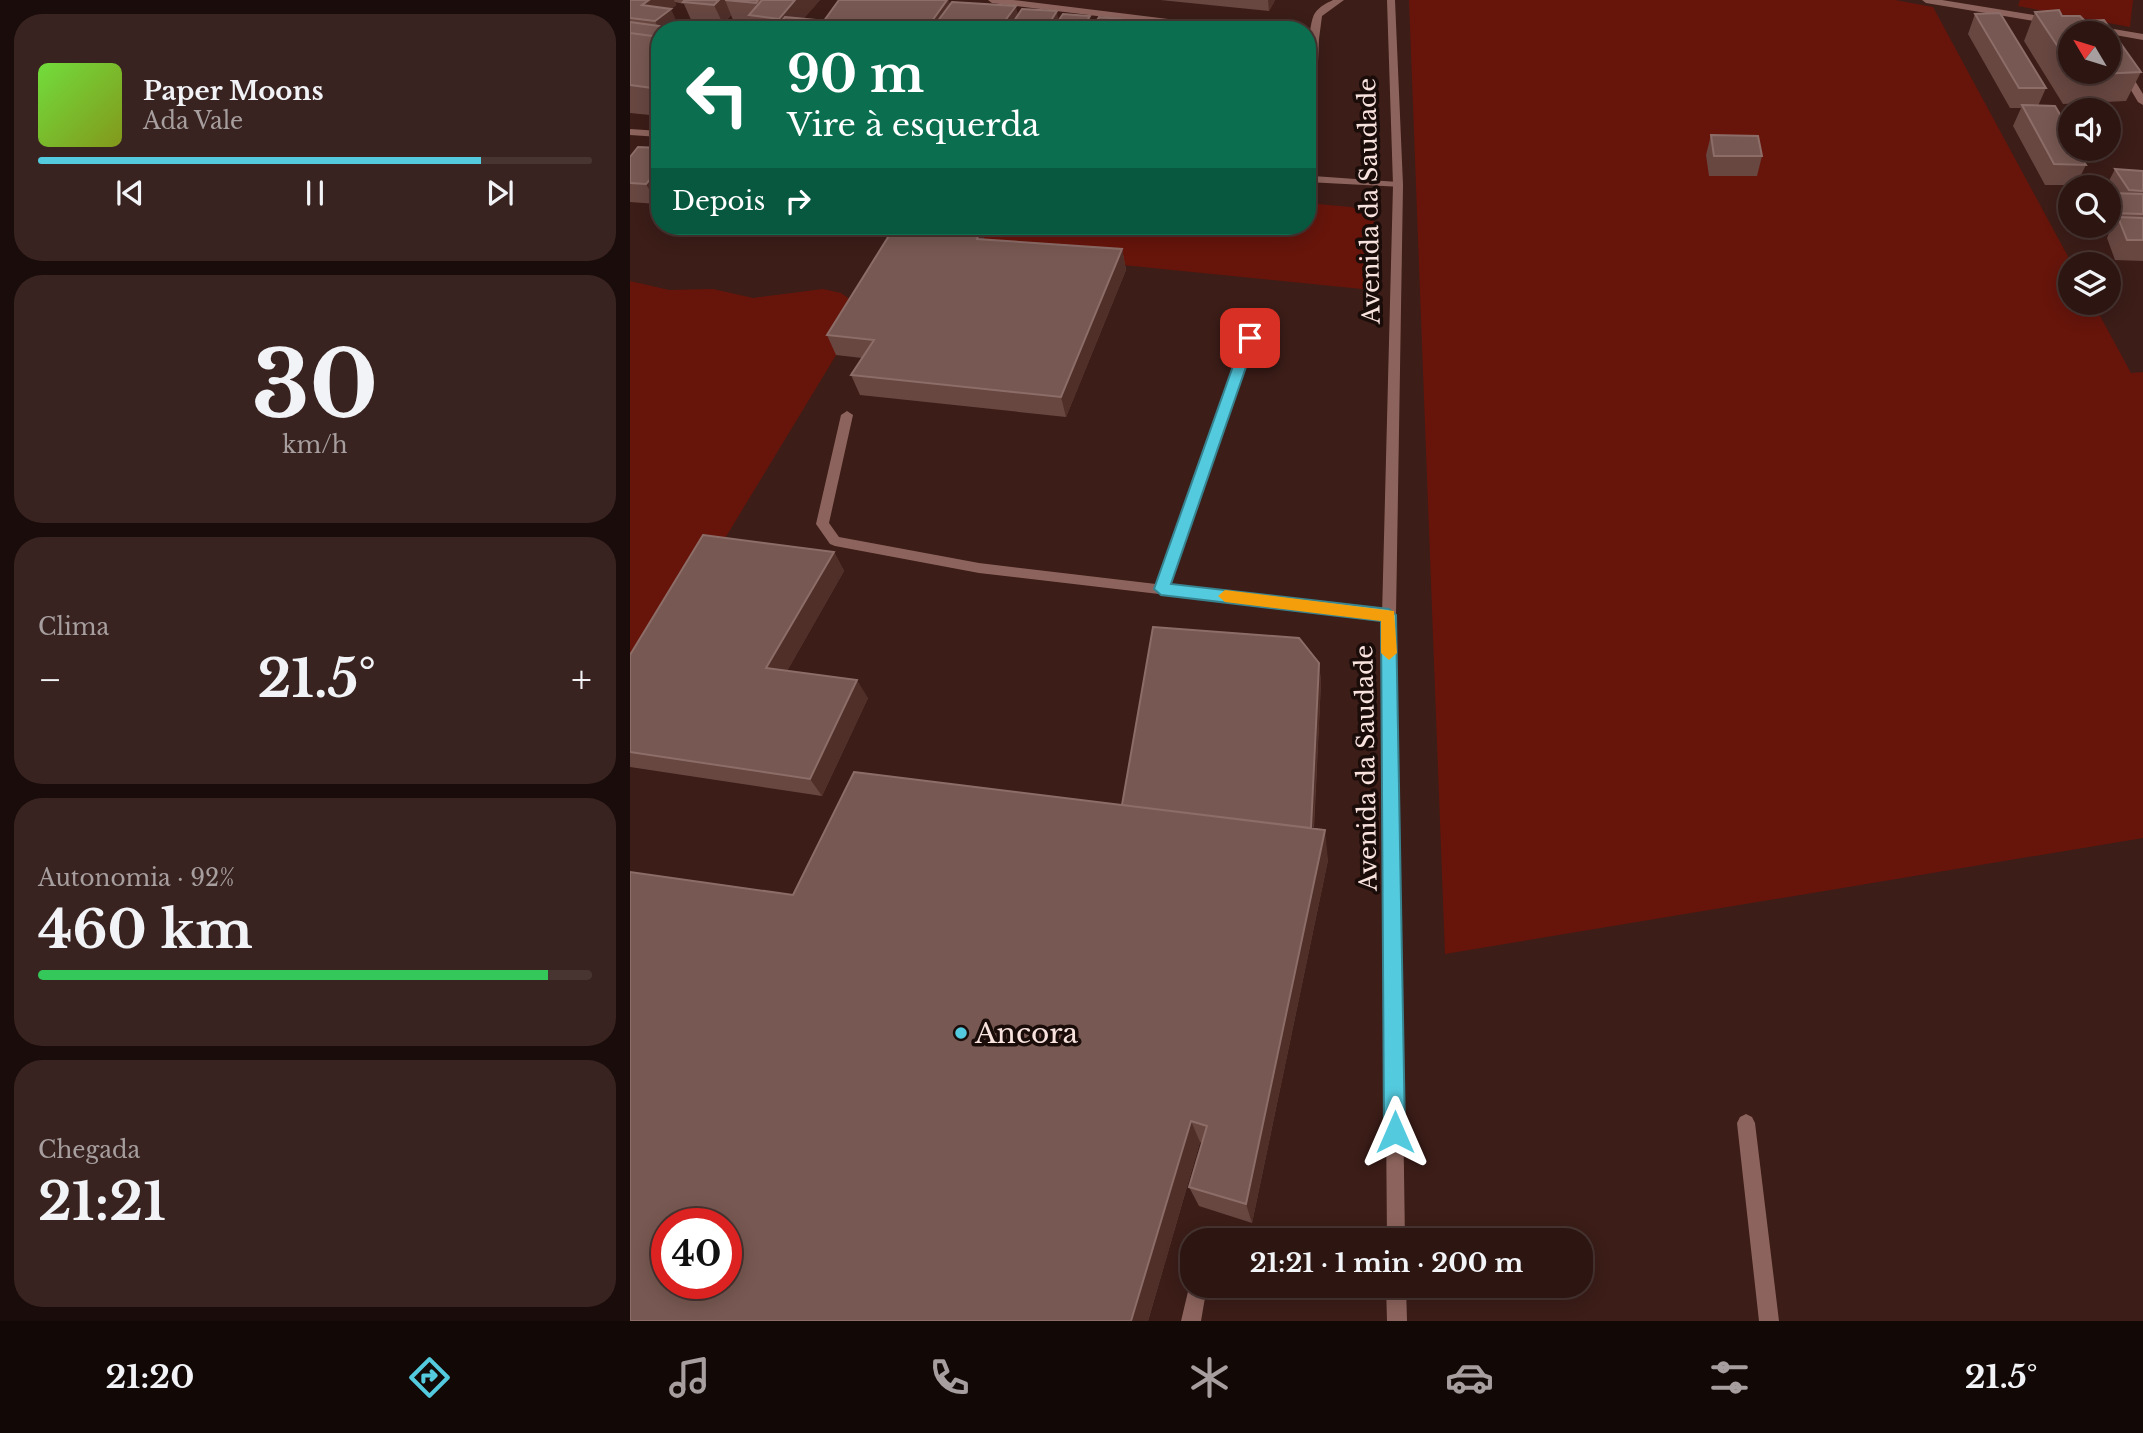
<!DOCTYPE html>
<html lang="pt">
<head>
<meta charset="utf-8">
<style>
  body { margin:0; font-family:"Libre Baskerville",serif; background:#392320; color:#f1f3f6; height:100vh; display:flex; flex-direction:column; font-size:26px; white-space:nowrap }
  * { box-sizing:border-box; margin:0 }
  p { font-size:23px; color:#a79f9f }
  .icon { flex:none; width:38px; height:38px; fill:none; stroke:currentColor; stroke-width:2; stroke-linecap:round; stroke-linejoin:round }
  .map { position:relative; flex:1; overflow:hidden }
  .side { display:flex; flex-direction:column; gap:14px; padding:14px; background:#190c0a; width:630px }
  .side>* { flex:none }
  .hud { position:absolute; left:21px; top:21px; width:665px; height:214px; border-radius:28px; box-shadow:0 4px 18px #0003,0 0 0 2px #483532; background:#0b6e4f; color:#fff; overflow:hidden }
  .needle { width:46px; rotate:308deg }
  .tools { position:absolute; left:1428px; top:21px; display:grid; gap:14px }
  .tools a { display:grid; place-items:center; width:63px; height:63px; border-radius:50%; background:#2d1612; box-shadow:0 4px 18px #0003,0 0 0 2px #483532; font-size:35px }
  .speed { position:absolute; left:21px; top:1208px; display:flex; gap:14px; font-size:35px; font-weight:700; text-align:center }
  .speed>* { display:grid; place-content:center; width:91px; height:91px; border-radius:50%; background:#2d1612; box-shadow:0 4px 18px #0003,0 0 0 2px #483532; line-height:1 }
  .speed .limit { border:10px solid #d22; background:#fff; color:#111 }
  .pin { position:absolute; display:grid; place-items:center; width:60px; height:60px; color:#fff; margin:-30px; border-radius:14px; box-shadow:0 4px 10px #0006 }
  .me { position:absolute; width:77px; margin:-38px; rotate:0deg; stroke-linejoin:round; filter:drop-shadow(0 0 5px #0008) }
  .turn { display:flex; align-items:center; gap:24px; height:147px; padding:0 21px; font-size:32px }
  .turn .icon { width:91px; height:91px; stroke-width:2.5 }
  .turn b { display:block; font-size:49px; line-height:60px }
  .then { display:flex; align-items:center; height:66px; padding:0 21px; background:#0003; gap:14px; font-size:26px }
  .big { font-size:52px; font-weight:700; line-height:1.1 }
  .side .tile { flex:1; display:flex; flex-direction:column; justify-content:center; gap:10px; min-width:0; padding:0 24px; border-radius:28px; background:#392320 }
  .side .dial { align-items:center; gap:0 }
  .dial b { font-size:91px; line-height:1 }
  .song { display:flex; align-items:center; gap:21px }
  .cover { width:84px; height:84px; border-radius:10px; background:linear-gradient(135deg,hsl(100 70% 55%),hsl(70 70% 35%)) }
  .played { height:7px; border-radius:4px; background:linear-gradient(90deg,#54cade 80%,#483532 80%) }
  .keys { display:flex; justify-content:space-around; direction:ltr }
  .heat { display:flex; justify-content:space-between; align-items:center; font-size:38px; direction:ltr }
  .charge { height:10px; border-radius:5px; background:linear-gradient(90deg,#34c759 92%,#483532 0) }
  .trip { position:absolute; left:550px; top:1228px; width:413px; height:70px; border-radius:28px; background:#2d1612; box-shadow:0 4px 18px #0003,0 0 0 2px #483532; font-weight:700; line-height:70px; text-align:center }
  .tab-bar { display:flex; height:112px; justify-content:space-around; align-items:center; background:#120907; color:#a79f9f }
  .tab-bar .icon { width:49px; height:49px }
  .tab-bar .on { color:#54cade }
  .tab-bar b { font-size:32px; color:#f1f3f6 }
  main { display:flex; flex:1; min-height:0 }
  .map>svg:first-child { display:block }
  .green { fill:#67150b }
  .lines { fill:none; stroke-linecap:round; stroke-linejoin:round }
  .service { fill:#8d645d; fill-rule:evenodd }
  .minor { fill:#8d645d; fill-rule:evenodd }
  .tertiary { fill:#8d645d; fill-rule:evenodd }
  .wall { fill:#684741; fill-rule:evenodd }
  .shaded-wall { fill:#502f29 }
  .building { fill:#785852; stroke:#8c6d68; stroke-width:2; fill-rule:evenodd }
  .route { fill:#54cade; stroke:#378390; stroke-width:2 }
  .slow { fill:#f59e0b }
  .poi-dot { fill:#54cade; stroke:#190c09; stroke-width:2.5 }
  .labels { text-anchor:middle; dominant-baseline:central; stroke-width:7; stroke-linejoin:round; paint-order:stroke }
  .street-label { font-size:24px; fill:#f9e3df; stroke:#190c09 }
  .near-poi-label { font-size:28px; fill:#f9e3df; stroke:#190c09; text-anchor:start }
</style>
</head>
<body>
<main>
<section class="side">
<div class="tile">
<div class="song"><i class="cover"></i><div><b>Paper Moons</b><p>Ada Vale</p></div></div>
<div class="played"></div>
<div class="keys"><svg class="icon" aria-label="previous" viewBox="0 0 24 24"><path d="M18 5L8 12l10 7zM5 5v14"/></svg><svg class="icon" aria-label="pause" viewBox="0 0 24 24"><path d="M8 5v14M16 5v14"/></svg><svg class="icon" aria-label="next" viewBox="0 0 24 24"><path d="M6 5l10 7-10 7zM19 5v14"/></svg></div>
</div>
<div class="tile dial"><b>30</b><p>km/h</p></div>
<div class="tile"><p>Clima</p>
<div class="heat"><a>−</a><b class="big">21.5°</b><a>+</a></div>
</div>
<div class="tile"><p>Autonomia · 92%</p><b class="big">460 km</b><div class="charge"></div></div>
<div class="tile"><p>Chegada</p><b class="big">21:21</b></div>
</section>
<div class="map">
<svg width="1513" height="1321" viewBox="0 0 1513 1321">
  <rect width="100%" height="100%" fill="#3c1d18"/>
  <path class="green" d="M779,0H1265L1303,7L1442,264L1440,303H1463L1501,373L1513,372V838L815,954Z
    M1390,0H1503L1500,27L1388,6Z
    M677,203L721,207L744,216L742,290L274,243L286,226H677Z
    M0,281L39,290L83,289L123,298L193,289L211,293L234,309L0,695Z"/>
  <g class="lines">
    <path class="service" d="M620,334L626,338L539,585L759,611L764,612L766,616L764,620L759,621L349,573L205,546L200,544L186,524L211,415L217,411L223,415L199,523L209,537L349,563L526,584L614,338Z
      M576,1230L583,1232L585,1241H567L569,1232Z
      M561,1279L562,1286H577L571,1321H551Z"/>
    <path class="minor" d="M358,0H383L603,27L607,30H580L362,3Z
      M703,0H714L692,16L689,39L683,176L768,182L773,185L772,187L677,182C677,154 673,30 685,13C690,6 697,3 703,0Z
      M1292,0H1312L1422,18L1426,21L1422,24L1296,3Z
      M1466,26L1513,34V40L1463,31V27Z
      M1479,43L1484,46L1513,94V105L1508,102L1479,53Z
      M0,129L30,131V137L0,135Z
      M1116,1114L1122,1117L1125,1123L1149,1321H1129L1107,1123L1110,1117Z"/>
    <path class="tertiary" d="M757,0H765L773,185L766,616L775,1241H757L752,616L763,185Z
      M756,1286H776L777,1321H757Z"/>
  </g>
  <path class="wall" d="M0,0H190L173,19L187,20L190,30H125L122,21L103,20L101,15L93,24L62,22L54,4L45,2L46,5L41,9L30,30V116L0,113Z
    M530,0H645L639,11Z
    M320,4L428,20L462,28L492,19L494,30H192L191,25Z
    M1405,12L1432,16L1511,72L1496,101L1433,104L1394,41ZM1440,33L1479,72H1440Z
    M1345,14L1416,88L1408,106L1440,131V139L1456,165L1446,185H1415L1383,126L1391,108H1380L1338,34Z
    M1081,135L1132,156L1127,176H1079L1076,155Z
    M30,148V200L27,204L0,202V157Z
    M1485,169L1513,171V261L1485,260L1477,238L1479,233L1438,232L1427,212L1437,192H1440V226H1479V187H1476Z
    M355,239L492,249L496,270L436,417L230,395L221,375L232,358L206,355L197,335Z
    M204,552L214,571L157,671L238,698L192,796L0,767V655Z
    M689,663L691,682L684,828L698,860L622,1223L569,1206L559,1187L572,1143L570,1142L518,1321H0L163,895L492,805Z"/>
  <path class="shaded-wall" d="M19,0H44L46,5L40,10L41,9L50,29L30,31L25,21L12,5Z
    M89,0H116H95L101,15L93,24L84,5Z
    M165,0H190L164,30H153L149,19Z
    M317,0H319L324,18L316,30H298L297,28Z
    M638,0H645L639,11Z
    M386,6L390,25L387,30H368Z
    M427,11L430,30H415Z
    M460,16L462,30H451Z
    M492,19L494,30H486Z
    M187,20L190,30H178Z
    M225,21L228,30H220L219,28Z
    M30,168V185H28L30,189V200L27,204L16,184Z
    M351,229L358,249L347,239Z
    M492,249L496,270L436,417L431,397Z
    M204,552L214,571L148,687L136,668Z
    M689,663L691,682L682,858L680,842Z
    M227,680L238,698L192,796L180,779Z
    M695,830L698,860L622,1223L616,1204Z
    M561,1121L570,1142L518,1321H501Z"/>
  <path class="building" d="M0,0H19L12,5L41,9L25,21L0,18Z
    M55,0H89L84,5L53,2Z
    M95,0H128L126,3Z
    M132,0H165L149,19L119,15Z
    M209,0H317L297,28L225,21L219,28L191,25Z
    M322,2L386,6L368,30H301Z
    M392,9L427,11L415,30H378Z
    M1429,10L1432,16H1450L1455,21L1474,20L1511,72L1446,75L1444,72H1479V33H1440V65L1405,12Z
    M1370,13L1416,88H1389L1345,14Z
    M433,14L460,16L451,30H422Z
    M155,17L187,20L178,30H144Z
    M469,17L492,19L486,30H461Z
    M505,21L536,24L533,30H499Z
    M0,22L58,30H30V37L0,33Z
    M543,24L573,27L571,30H540Z
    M598,26L626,30H596Z
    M0,33L30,37V89L0,85Z
    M1392,105L1425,106L1440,131V134H1437L1440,140V149H1446L1456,165L1424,164Z
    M1081,135L1128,136L1132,156H1084Z
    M8,147L30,148V168L16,184L0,183V157Z
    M1485,169L1513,171V191L1499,190Z
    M1479,193L1513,194V214L1479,213Z
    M1488,217L1513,218V240H1497Z
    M265,226H311L351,229L347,239L492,249L431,397L221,375L244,340L197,335Z
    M73,535L204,552L136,668L227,680L180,779L0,752V655Z
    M523,627L669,638L689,663L681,828L492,805Z
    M224,772L695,830L616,1204L559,1187L577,1126L561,1121L501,1321H0V872L163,895ZM37,1223H96V1283H37Z"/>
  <path class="route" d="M620,333L626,338L541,584L759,609L766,615L775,1132L772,1139L765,1142L757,1139L754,1132L751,621L531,595L524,589L613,338Z"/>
  <path class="slow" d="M595,590L764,611L767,653L759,660L751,653V621L595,602L588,596Z"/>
  <circle class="poi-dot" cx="331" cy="1033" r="7"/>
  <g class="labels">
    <g class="street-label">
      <text transform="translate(739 201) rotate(-91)">Avenida da Saudade</text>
      <text transform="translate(736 768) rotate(-91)">Avenida da Saudade</text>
    </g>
    <g class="near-poi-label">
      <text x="345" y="1033">Ancora</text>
    </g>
  </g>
</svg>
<div class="tools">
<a><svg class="needle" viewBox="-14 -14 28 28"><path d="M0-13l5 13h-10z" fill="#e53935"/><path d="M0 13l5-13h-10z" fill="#a79f9f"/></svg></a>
<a><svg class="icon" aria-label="sound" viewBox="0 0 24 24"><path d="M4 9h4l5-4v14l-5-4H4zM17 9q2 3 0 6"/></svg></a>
<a><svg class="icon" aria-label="search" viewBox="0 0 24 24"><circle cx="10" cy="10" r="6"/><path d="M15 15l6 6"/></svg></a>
<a><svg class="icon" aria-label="layers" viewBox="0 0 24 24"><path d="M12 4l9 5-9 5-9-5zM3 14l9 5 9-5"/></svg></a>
</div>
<div class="speed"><div class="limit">40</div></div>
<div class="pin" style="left:620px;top:338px;background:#d93025"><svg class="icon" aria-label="arrive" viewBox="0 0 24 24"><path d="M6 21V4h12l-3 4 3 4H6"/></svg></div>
<svg class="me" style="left:765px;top:1132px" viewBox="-20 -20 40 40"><path d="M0-17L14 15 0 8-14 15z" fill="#54cade" stroke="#fff" stroke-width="4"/></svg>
<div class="trip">21:21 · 1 min · 200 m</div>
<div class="hud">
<div class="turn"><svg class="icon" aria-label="left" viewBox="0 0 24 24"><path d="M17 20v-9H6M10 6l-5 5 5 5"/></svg><div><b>90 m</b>Vire à esquerda</div></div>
<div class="then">Depois<svg class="icon" aria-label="right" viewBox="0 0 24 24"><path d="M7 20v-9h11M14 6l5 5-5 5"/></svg></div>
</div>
</div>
</main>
<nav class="tab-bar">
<b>21:20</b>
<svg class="icon on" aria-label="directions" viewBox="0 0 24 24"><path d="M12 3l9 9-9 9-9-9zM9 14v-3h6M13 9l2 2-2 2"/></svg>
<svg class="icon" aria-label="music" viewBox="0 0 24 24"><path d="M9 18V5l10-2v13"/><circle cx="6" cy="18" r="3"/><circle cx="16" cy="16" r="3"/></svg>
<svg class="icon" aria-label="phone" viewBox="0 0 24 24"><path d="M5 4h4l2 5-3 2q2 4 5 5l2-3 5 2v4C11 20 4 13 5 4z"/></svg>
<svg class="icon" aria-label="climate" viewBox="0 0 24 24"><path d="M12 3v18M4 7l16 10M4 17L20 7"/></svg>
<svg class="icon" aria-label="car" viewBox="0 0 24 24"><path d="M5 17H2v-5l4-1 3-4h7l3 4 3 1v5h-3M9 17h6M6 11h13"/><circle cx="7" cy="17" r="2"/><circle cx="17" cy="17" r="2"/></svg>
<svg class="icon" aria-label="filters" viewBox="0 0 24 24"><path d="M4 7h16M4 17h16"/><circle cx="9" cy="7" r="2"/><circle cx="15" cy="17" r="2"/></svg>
<b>21.5°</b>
</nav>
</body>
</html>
